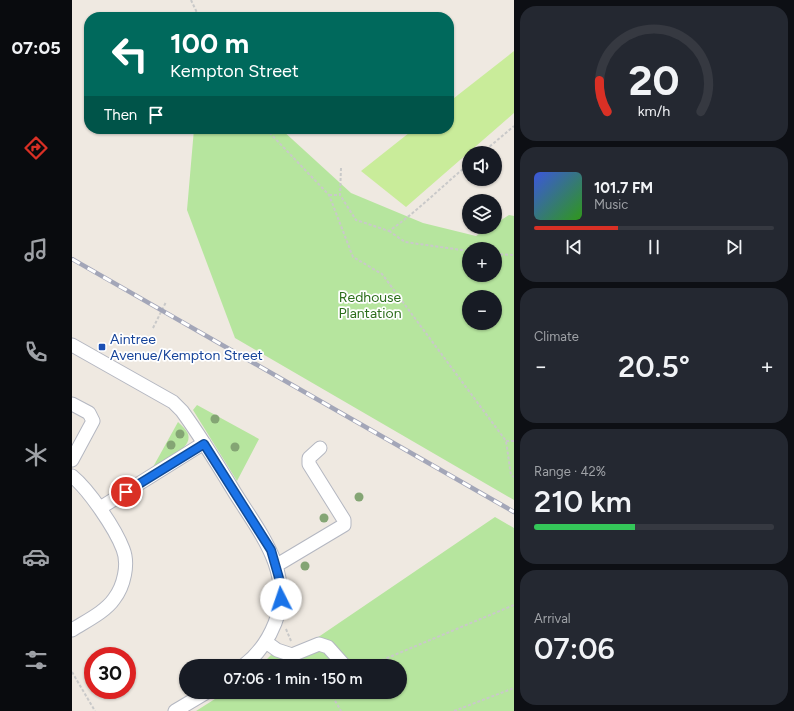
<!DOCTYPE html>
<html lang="en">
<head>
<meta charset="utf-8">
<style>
  body { margin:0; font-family:Figtree,sans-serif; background:#242831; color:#f1f3f6; height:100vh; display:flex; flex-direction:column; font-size:15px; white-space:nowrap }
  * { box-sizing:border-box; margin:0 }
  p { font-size:13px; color:#9ea1a6 }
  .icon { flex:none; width:22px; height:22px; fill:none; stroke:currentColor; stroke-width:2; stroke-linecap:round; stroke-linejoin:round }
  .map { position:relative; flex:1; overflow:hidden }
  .panel { display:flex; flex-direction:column; gap:6px; padding:6px; background:#0d0f14; width:280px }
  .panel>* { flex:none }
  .hud { position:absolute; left:12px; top:12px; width:370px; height:122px; border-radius:16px; box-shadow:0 1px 3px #0004; background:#00695c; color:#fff; overflow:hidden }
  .controls { position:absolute; left:390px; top:146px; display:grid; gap:8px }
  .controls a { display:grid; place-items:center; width:40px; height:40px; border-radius:50%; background:#171b24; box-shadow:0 1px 3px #0004; font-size:20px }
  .speed { position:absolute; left:12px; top:647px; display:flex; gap:8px; font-size:20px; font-weight:700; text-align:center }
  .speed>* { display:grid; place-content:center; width:52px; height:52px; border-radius:50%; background:#171b24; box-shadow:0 1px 3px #0004; line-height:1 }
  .speed .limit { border:6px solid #d22; background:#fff; color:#111 }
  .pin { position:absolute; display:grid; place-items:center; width:34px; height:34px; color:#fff; margin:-17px; border:2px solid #fff; border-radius:50%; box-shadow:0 1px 4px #0007 }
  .me { position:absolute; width:44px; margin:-22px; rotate:356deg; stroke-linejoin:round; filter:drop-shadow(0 0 3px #0008) }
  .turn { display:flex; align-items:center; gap:14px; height:84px; padding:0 20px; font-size:18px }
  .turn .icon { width:52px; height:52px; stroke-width:2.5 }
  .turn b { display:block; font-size:28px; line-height:34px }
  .then { display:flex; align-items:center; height:38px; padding:0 20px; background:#0003; gap:8px; font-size:15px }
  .big { font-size:30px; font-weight:600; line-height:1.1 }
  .panel .card { flex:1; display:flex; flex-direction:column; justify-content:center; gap:6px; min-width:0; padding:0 14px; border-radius:16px; background:#242831 }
  .panel .dial { align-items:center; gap:0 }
  .dial svg { height:104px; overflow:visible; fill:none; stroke:#363941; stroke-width:7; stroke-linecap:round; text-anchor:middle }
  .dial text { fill:#f1f3f6; stroke:none }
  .song { display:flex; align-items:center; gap:12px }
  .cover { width:48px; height:48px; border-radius:6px; background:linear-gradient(135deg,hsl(230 70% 55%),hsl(110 70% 35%)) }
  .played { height:4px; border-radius:2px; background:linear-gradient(90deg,#d93025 35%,#363941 35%) }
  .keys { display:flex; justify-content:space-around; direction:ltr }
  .heat { display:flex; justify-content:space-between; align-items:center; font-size:22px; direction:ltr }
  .charge { height:6px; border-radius:3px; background:linear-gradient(90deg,#34c759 42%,#363941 0) }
  .trip { position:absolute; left:107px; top:659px; width:228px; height:40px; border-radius:20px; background:#171b24; box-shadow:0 1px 3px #0004; font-weight:600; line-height:40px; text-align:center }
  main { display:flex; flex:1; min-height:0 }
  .tab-bar { display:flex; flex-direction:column; width:72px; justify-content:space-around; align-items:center; background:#090b0e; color:#9ea1a6 }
  .tab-bar .icon { width:28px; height:28px }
  .tab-bar .current { color:#d93025 }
  .tab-bar b { font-size:18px; color:#f1f3f6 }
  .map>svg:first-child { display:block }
  .green { fill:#b6e59e; fill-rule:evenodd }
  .pitch { fill:#c9ec9a }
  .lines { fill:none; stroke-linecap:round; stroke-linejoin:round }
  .minor-casing { stroke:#b4b7c1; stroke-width:15 }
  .path { stroke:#c9c9c9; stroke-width:2; stroke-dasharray:3 2; stroke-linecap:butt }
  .minor { stroke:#fff; stroke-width:13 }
  .rail-casing { stroke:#a3a6b8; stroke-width:4.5 }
  .rail { stroke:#fff; stroke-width:3; stroke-dasharray:9; stroke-linecap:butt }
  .tree { fill:#84a574 }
  .route-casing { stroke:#114b97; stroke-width:10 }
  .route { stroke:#1a73e8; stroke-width:7 }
  .transit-dot { fill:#1a4fb4; stroke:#fff; stroke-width:1.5 }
  .labels { text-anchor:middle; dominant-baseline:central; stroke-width:3.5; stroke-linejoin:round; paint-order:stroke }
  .park-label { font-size:14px; fill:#2c6e1b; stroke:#fff }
  .transit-label { font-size:14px; fill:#164399; stroke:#fff; text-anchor:start }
</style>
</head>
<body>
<main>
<nav class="tab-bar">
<b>07:05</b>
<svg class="icon current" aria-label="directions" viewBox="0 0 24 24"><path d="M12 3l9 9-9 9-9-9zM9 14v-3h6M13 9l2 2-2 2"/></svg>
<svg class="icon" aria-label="music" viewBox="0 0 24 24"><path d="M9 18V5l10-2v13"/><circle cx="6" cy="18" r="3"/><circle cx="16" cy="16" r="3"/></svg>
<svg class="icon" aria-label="phone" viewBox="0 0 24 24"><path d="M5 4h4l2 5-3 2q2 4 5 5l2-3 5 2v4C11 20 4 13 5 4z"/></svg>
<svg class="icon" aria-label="climate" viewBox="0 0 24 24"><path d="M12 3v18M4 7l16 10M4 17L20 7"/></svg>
<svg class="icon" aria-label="car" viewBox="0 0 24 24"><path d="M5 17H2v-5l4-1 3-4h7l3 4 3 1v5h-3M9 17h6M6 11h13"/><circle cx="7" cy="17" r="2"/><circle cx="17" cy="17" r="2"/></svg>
<svg class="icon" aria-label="filters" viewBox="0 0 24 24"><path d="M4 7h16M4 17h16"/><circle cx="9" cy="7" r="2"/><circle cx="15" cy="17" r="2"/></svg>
</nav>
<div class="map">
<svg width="442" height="711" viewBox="0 0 442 711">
  <rect width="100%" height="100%" fill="#efe9e1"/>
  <path class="green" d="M122,129H209L279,193L351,223L404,236L418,227H423V224L437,215L442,216V500L163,338L115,210ZM397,249H423V275H397ZM397,297H423V323H397Z
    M125,405L187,439L165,481L121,410Z
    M106,422C109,425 113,428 115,432C124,447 92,461 81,467Z
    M423,517L442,528V711H124L154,692H328V666H188L199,655L214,659Z"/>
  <path class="pitch" d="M442,51V113L334,207L289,171L342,129H377V102Z"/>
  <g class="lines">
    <defs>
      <path id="minor" d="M0,345L101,402L110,411C129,437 146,465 163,493C188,533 222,573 203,623C196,641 187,654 171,666
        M0,404L17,413L21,421L0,460
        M0,476C17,490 43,528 51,549C57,564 52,586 42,599C33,612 14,621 0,630
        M28,508L132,443
        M205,565L272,525V520L237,464V458L248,448
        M194,642L205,650L220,655L247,644L256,647L273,666
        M103,711L135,692"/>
    </defs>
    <use href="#minor" class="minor-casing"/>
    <path class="path" d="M119,0L127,17
      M194,129L257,195L281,257L310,274L434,441L439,475L442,477
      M410,153L442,126
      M269,168L268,195L284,220L317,231C346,211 370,186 397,164
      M257,195H268
      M317,231L333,242L397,251
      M423,254L442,255
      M81,328L94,302
      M434,441H442
      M214,629L219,641
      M296,666L442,605
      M0,672L23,711
      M258,692L269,711
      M382,711L442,688"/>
    <use href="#minor" class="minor"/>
    <defs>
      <path id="rail" d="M0,259L442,512"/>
    </defs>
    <use href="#rail" class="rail-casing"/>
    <use href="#rail" class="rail"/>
  </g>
  <g class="tree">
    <circle cx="143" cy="419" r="4.5"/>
    <circle cx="108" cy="434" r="4.5"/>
    <circle cx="99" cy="445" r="4.5"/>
    <circle cx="163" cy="447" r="4.5"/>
    <circle cx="287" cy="497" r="4.5"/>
    <circle cx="252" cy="518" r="4.5"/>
    <circle cx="233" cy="566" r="4.5"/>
  </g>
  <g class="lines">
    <defs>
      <path id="route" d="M54,492L132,444L199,550L209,585V599"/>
    </defs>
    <use href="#route" class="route-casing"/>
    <use href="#route" class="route"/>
  </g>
  <rect class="transit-dot" x="26" y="343" width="8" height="8" rx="2"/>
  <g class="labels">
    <g class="park-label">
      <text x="298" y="297">Redhouse<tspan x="298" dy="16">Plantation</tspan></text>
    </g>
    <g class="transit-label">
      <text x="38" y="339">Aintree<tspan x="38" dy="16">Avenue/Kempton Street</tspan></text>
    </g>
  </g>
</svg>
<div class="controls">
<a><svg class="icon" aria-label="sound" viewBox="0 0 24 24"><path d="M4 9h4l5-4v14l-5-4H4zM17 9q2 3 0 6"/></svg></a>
<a><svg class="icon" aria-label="layers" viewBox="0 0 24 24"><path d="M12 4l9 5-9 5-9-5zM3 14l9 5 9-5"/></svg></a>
<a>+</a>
<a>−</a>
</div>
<div class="speed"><div class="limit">30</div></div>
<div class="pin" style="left:54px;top:492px;background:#d93025"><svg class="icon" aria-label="arrive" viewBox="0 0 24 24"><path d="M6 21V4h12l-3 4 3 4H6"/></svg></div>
<svg class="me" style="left:209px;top:599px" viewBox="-20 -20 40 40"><circle r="19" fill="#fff"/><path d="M0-13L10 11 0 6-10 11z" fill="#1a73e8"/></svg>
<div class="trip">07:06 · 1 min · 150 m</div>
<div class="hud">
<div class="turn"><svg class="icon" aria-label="left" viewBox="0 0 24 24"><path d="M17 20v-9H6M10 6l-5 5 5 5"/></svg><div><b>100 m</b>Kempton Street</div></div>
<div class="then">Then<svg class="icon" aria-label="arrive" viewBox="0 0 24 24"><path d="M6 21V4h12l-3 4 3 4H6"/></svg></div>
</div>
</div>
<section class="panel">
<div class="card dial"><svg viewBox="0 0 100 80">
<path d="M14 69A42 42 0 1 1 86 69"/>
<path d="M14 69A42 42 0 0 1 8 45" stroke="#d93025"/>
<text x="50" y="56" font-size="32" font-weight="700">20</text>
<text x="50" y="72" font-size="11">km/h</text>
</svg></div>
<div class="card">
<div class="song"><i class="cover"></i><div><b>101.7 FM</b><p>Music</p></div></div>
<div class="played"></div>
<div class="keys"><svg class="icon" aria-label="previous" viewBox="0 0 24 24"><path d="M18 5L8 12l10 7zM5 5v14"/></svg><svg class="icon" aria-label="pause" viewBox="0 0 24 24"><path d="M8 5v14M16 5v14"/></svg><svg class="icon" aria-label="next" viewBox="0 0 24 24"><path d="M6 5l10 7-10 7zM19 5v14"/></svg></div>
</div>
<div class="card"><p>Climate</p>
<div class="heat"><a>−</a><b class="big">20.5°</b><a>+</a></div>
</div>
<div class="card"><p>Range · 42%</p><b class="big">210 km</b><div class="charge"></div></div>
<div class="card"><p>Arrival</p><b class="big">07:06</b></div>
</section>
</main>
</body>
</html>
